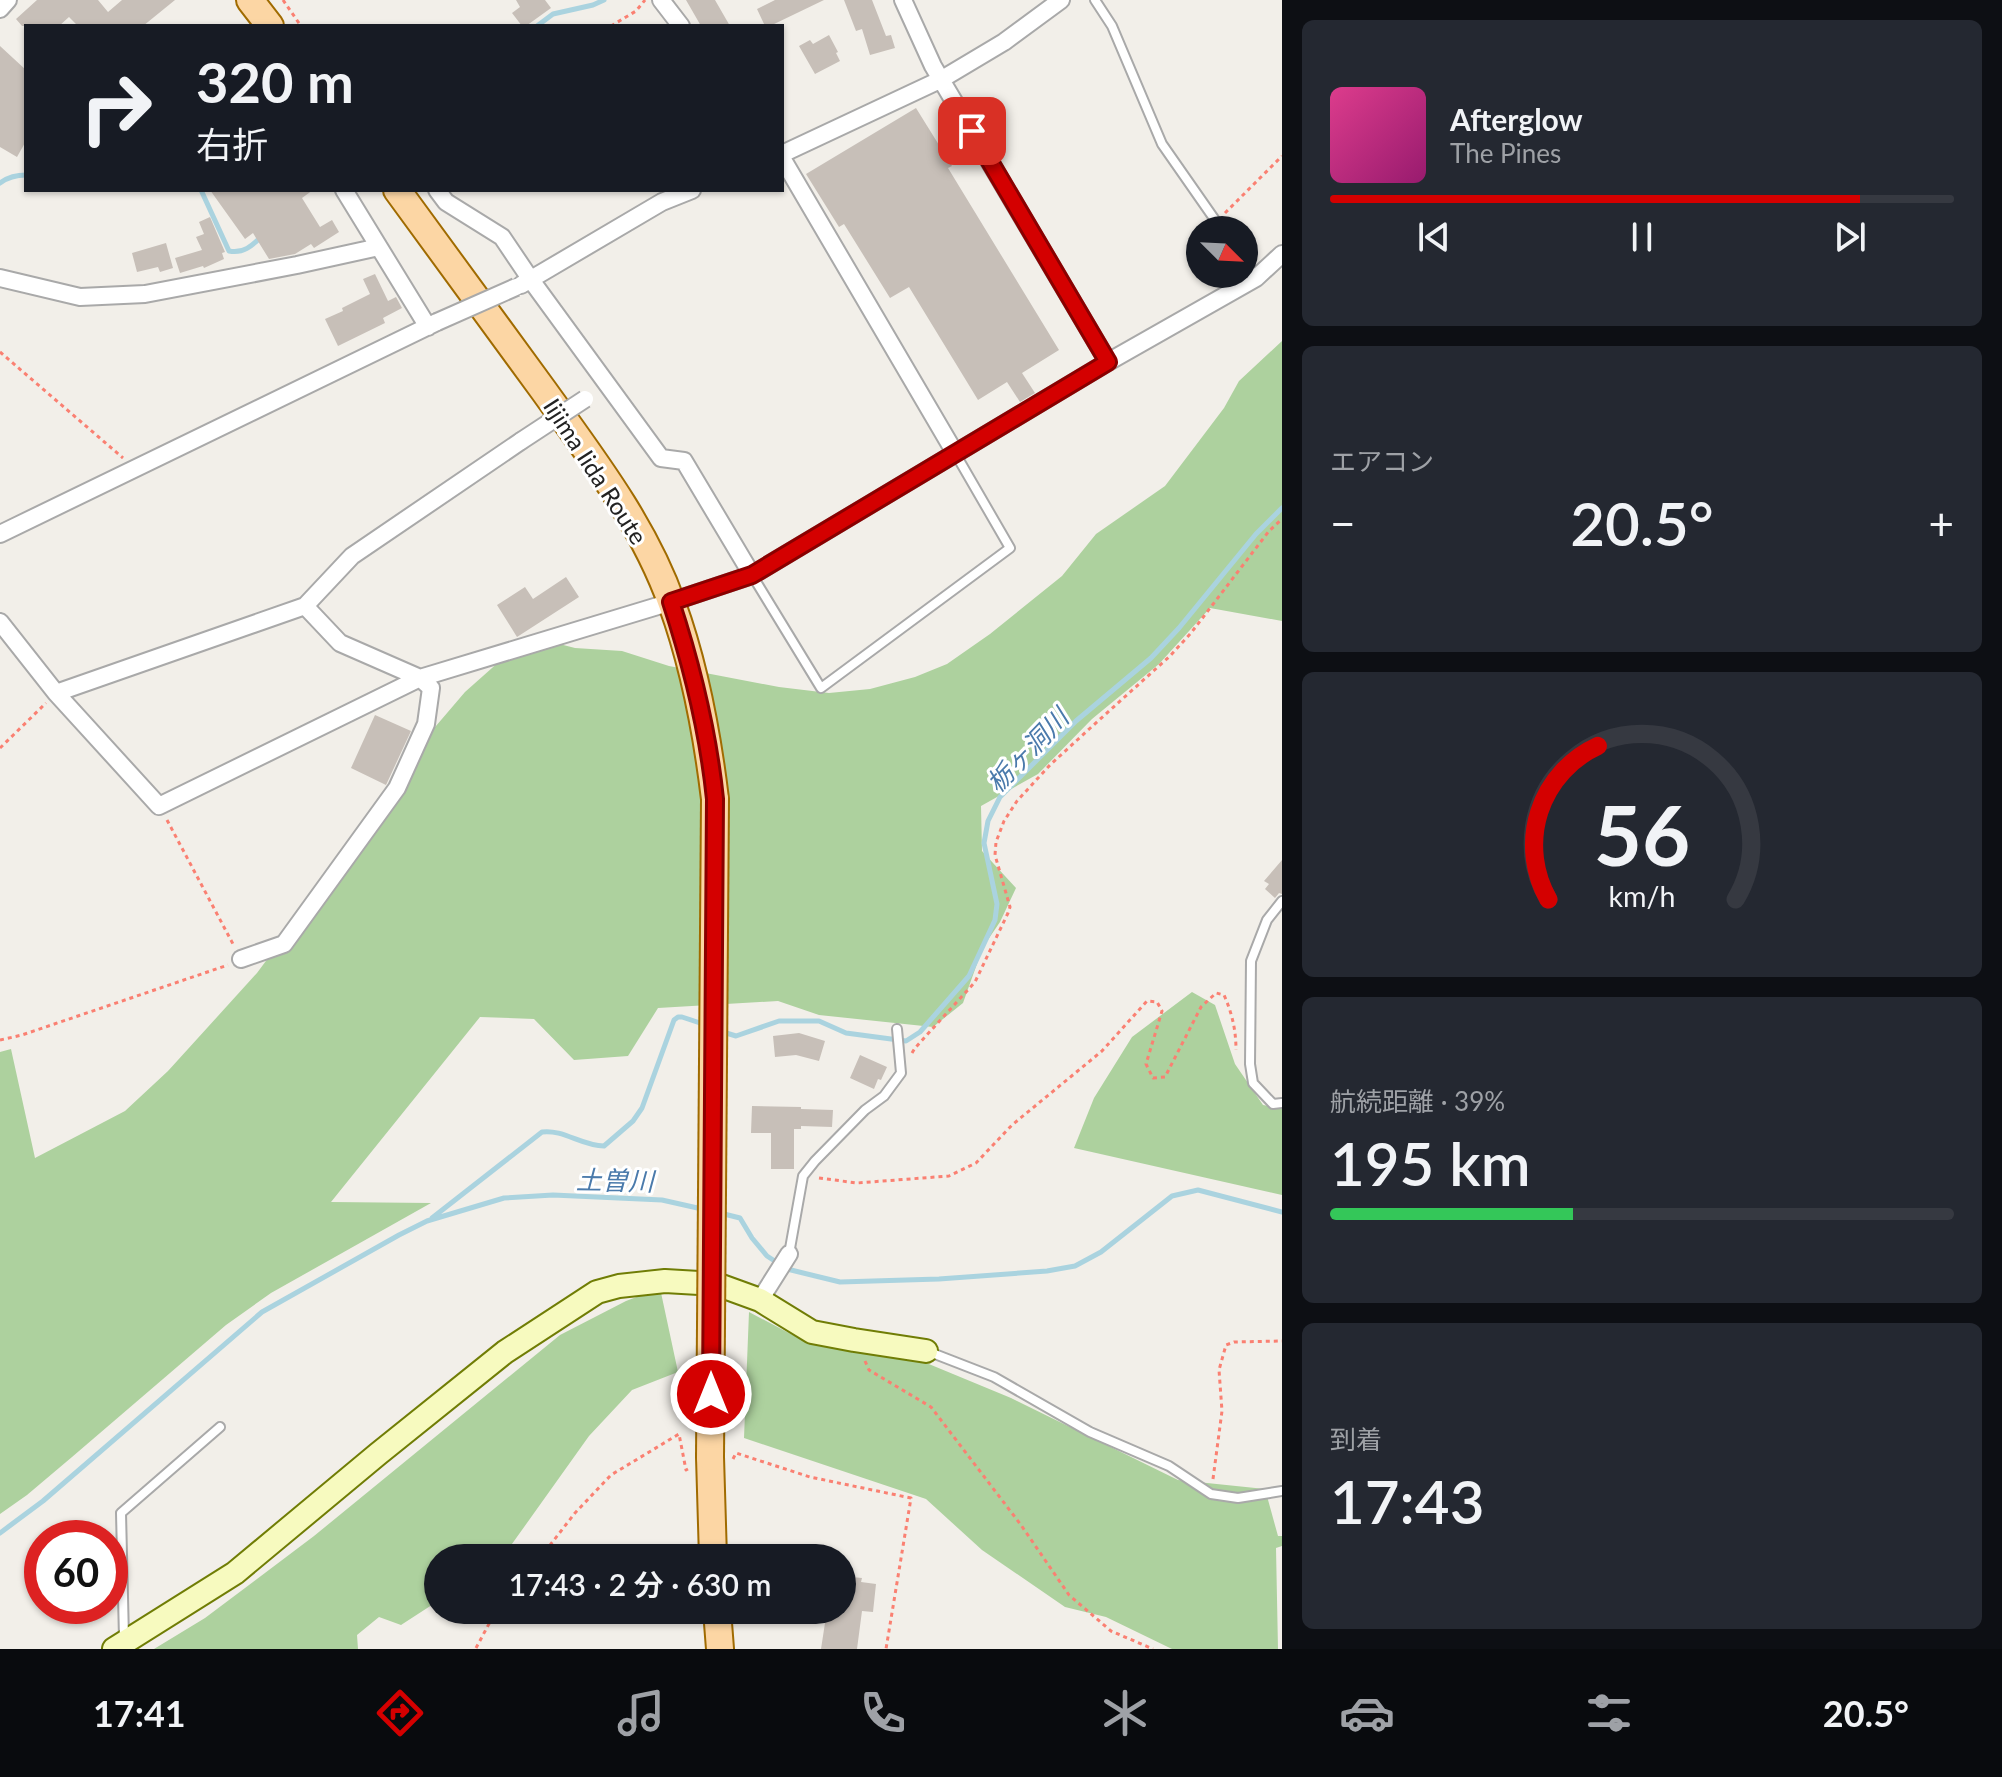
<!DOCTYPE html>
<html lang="ja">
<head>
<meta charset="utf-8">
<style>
  body { margin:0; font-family:Lato,"Noto Sans JP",sans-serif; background:#242831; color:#f1f3f6; height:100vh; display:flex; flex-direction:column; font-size:30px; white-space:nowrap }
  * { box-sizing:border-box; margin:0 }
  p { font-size:26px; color:#9ea1a6 }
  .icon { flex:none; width:44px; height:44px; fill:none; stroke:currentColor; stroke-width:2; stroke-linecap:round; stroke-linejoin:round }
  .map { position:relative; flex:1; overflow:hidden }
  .panel { display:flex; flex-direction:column; gap:20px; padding:20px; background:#0d0f14; width:720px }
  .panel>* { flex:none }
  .guide { position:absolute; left:24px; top:24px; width:760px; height:168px; border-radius:0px; box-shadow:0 2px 6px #0004; background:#171b24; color:#f1f3f6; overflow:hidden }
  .needle { width:52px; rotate:114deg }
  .buttons { position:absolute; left:1186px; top:216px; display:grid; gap:16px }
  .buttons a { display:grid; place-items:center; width:72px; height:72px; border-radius:50%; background:#171b24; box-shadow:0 2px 6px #0004; font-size:40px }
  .speed { position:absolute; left:24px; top:1520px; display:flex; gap:16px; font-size:40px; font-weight:700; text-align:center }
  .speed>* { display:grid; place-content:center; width:104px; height:104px; border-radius:50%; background:#171b24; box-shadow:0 2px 6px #0004; line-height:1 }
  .speed .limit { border:12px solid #d22; background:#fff; color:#111 }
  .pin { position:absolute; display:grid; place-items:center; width:68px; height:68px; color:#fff; margin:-34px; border-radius:16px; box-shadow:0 4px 12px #0006 }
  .me { position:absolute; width:88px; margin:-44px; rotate:0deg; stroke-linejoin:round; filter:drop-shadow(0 0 6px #0008) }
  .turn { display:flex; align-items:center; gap:28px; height:168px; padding:0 40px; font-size:36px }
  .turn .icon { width:104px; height:104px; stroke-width:2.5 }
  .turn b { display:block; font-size:56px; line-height:68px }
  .big { font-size:60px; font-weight:600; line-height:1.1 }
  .panel .tile { flex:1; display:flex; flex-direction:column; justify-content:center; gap:12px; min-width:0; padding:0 28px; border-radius:12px; background:#242831 }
  .panel .dial { align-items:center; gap:0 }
  .dial svg { height:208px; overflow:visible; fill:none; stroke:#363941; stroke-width:7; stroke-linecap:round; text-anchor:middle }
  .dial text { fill:#f1f3f6; stroke:none }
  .song { display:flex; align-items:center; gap:24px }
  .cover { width:96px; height:96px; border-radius:12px; background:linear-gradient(135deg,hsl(330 70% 55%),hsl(320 70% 35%)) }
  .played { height:8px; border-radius:4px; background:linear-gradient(90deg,#d40000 85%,#363941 85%) }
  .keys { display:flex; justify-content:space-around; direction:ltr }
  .heat { display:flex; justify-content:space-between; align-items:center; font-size:44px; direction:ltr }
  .charge { height:12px; border-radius:6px; background:linear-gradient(90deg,#34c759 39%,#363941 0) }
  .trip { position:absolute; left:424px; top:1544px; width:432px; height:80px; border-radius:40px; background:#171b24; box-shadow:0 2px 6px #0004; font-weight:600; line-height:80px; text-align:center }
  .menu { display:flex; height:128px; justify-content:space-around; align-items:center; background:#090b0e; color:#9ea1a6 }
  .menu .icon { width:56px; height:56px }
  .menu .current { color:#d40000 }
  .menu b { font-size:36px; color:#f1f3f6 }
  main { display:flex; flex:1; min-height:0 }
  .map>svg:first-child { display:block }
  .forest { fill:#add19e }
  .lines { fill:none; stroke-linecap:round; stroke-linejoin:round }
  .stream { stroke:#aad3df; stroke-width:5 }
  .building { fill:#c7bfb8 }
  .lane-casing { stroke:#a9a9a9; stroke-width:12 }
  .street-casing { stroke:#a9a9a9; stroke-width:20 }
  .secondary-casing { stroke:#707d05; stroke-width:26 }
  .primary-casing { stroke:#a06b00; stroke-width:30 }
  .path { stroke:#fa8072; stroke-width:3; stroke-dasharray:4 4; stroke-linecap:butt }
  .lane { stroke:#fff; stroke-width:8 }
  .street { stroke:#fff; stroke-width:16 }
  .secondary { stroke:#f7fabf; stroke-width:22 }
  .primary { stroke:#fcd6a4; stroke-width:26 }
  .street-bridge-casing { stroke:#a9a9a9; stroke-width:20; stroke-linecap:butt }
  .primary-bridge-casing { stroke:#a06b00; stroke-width:30; stroke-linecap:butt }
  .street-bridge { stroke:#fff; stroke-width:16 }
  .primary-bridge { stroke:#fcd6a4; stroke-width:26 }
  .route-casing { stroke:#8a0000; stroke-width:20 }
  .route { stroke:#d40000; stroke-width:14 }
  .labels { text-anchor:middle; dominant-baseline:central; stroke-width:6; stroke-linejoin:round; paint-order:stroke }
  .street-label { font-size:24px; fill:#222; stroke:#fff }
  .water-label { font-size:26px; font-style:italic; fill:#4a7aab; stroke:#fff }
</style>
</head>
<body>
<main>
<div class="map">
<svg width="1282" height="1649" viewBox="0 0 1282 1649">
  <rect width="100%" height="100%" fill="#f2efe9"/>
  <path class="forest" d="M1282,341V621L1210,608L1159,664L1092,719L1038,774L981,806L982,851L1016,888L1000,922L983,947L963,1003L933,1027L819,1015L778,1001L658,1008L628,1056L574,1060L534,1019L480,1017L331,1202L431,1203L271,1293L226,1325L72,1457L27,1495L0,1514V1052L11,1049L35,1158L125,1111L168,1071L257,973L317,892L418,747L465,692L511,651L540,639L575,648L622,651L669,666L779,687L829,693L870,689L915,677L947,664L990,634L1062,576L1096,534L1165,486L1224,408L1239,381Z
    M1192,992L1215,1005L1235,1064L1263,1105L1282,1108V1195L1074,1148L1094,1098L1132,1037Z
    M660,1288L678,1372L632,1390L589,1436L502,1558H438V1601L401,1625L379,1617L357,1635L358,1649H154L205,1618L314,1536L560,1335L626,1301Z
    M749,1312L804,1341L924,1362L1011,1398L1178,1480L1265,1489L1278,1536H1282V1546L1276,1548L1278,1649H1172L1106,1617L1065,1607L982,1550L926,1499L744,1438Z"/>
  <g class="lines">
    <path class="stream" d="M537,26L553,14L593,5L604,0
      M0,183C8,177 16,175 26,175
      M201,190L229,251C243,254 252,246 262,236
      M723,1032L736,1036L779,1021H819L846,1033L906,1041L920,1032L969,976L995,920L997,904L984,843L988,821L1000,797L1076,721L1151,658L1179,628L1256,534L1282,508
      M720,1213L740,1218L752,1238L767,1256L787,1269L840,1282L939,1279L1047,1271L1075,1266L1101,1252L1172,1196L1198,1190L1282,1212
      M432,1218L542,1132C563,1129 582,1146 604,1146L633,1121L642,1108L674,1020L678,1017H682L706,1025
      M0,1533L43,1501L262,1312L399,1235L427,1221L504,1198L553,1195L662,1200L702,1209"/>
  </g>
  <path class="building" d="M37,0H98L108,12L122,0H175L143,26H78L69,17L59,26H22L16,19Z
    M516,0H545L551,8L526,26H522L512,13L520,7Z
    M686,0H715L730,26H701Z
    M775,0H824L770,26H765L757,9Z
    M844,0H872L886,36L891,35L895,48L870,55L862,29L856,31Z
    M829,35L838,52L836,53L840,61L815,74L799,46L810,40L813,44Z
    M0,46L26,70V141L17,157L0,147Z
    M916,108L952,166L948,168L1059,350L1022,373L1035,393L1020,402L1007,382L978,400L909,287L890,298L844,224L839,227L806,174Z
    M210,190H313L302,198L320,227L332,220L339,232L314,248L311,244L295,254L269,259L253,233L245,239Z
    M210,217L225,252L222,253L224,259L204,268L203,266L180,273L175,258L202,250L196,237L204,234L199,222Z
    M166,243L173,268L160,272L158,267L137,272L132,253Z
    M375,274L388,301L396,297L402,308L383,318L385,323L338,346L325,319L343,311L342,308L370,294L363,279Z
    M566,577L579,597L517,637L497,605L525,587L533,599Z
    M375,715L411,731L386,785L351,768Z
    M1282,860V894L1279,893L1275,898L1265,889L1269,884L1264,881Z
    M799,1033L825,1041L819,1061L796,1055L775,1057L773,1036Z
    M860,1055L887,1067L881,1080L878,1079L874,1089L850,1078Z
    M752,1106L801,1107V1109L833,1110L832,1127L801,1126V1129H794V1169H771V1133H751Z
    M842,1576L862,1578L861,1582L876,1584L873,1612L862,1611L857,1649H821L827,1610H842Z"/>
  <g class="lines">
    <defs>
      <path id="lane" d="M1095,0L1112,26L1162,144L1222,230
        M1244,261L1256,278
        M752,575L821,688L1010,548L955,453
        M1282,901L1267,920L1251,961L1250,1064L1253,1083L1273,1104L1282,1103
        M789,1254L803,1176L815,1161L865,1110L884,1096L901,1073L897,1029
        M927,1351L994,1377L1090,1432L1169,1466L1211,1494L1238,1498L1282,1491
        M124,1638L121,1513L220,1427"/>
      <path id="street" d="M661,0L681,26
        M903,0L933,66L1108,362
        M0,9L8,0
        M782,154L942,79L1004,42L1061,0
        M782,158L955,453
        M344,190L428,327
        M437,190L446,202L502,237L531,280L661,458L684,461L752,575
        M0,278L80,297L145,294L297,265L379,247
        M521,285L662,202L692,190
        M0,534L437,322
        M0,622L56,693L159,806L420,678L671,602L752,575L1108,362L1256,278L1282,254
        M56,693L305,606L352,556L521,441
        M241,959L284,944L397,788L426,724L431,688L420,678L340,643L305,606
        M760,1300L789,1254"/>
      <path id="secondary" d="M114,1649L235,1573L378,1454L505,1352L597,1292L619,1286L665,1281L716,1284L760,1300L812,1332L854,1340L926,1351"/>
      <path id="primary" d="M250,0L270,26
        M397,190C446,257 495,324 544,391C592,458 644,525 672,604C695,667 707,733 715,799
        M710,1457L713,1558
        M717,1610L720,1649"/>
    </defs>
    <use href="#lane" class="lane-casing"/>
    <use href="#street" class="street-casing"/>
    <use href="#secondary" class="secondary-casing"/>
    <use href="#primary" class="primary-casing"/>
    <path class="path" d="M283,0L301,26
      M611,26L636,11L645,0
      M1225,213L1282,156
      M0,352L123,458
      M0,748L46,703
      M167,820L233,944
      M0,1040L22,1035L228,965
      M912,1053L915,1048L975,982L1008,913L1010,907L995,855L996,842L1004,821L1017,801L1050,765L1087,731L1170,656L1191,633L1269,531L1282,519
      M819,1178L857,1183L949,1176L976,1163L1012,1125L1102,1051L1147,1001L1157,1002L1162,1011L1146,1064L1153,1078L1165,1077L1201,1007L1216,993L1224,995C1232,1013 1236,1030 1236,1050
      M865,1361L869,1370L931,1407L1021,1525L1069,1595L1111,1631L1153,1649
      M733,1459L736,1453L810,1477L911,1498L886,1649
      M1213,1479L1222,1411L1219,1370L1226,1345L1234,1342L1282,1341
      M540,1558L575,1513L611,1475L679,1434L686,1470L688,1469
      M476,1648L490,1622L500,1610"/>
    <use href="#lane" class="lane"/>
    <use href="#street" class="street"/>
    <use href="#secondary" class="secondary"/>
    <use href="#primary" class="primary"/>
    <defs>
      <path id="street-bridge" d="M437,322L516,287
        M521,441L585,399"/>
      <path id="primary-bridge" d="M710,1457L715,799"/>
    </defs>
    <use href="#street-bridge" class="street-bridge-casing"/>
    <use href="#primary-bridge" class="primary-bridge-casing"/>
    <use href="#street-bridge" class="street-bridge"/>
    <use href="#primary-bridge" class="primary-bridge"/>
  </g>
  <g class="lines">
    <defs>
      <path id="route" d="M711,1394L715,799C708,731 692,666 671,602L752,575L1108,362L972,131"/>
    </defs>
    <use href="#route" class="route-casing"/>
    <use href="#route" class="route"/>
  </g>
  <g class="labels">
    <g class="street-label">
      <text transform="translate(596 471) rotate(57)">Iijima Iida Route</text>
    </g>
    <g class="water-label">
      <text transform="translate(1027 750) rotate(-46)">栃ヶ洞川</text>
      <text transform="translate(615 1180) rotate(1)">土曽川</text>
    </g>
  </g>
</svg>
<div class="buttons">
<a><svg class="needle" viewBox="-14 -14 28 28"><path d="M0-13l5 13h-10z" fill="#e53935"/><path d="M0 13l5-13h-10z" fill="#9ea1a6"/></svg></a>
</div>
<div class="speed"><div class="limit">60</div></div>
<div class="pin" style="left:972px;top:131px;background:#d93025"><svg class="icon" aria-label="arrive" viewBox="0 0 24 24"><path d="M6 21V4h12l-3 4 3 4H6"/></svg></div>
<svg class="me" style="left:711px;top:1394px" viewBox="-20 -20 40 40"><circle r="17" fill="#d40000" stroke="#fff" stroke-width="3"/><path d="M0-11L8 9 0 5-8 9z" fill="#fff"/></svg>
<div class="trip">17:43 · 2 分 · 630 m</div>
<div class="guide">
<div class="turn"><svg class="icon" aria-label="right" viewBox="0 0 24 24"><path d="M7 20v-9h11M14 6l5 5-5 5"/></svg><div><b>320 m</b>右折</div></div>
</div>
</div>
<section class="panel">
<div class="tile">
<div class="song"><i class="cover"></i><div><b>Afterglow</b><p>The Pines</p></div></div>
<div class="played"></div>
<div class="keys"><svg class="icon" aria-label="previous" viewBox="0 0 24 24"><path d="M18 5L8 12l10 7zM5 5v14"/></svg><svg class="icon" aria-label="pause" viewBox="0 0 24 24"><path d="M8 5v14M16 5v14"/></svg><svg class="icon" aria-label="next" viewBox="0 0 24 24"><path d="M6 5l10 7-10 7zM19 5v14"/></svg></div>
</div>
<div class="tile"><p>エアコン</p>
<div class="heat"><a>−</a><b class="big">20.5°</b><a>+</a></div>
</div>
<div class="tile dial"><svg viewBox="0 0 100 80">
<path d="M14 69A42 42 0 1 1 86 69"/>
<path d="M14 69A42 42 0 0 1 33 10" stroke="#d40000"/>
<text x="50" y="56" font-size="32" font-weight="700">56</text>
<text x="50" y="72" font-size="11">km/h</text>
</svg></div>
<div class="tile"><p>航続距離 · 39%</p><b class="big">195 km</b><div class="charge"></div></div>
<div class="tile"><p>到着</p><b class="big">17:43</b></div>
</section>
</main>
<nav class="menu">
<b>17:41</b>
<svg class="icon current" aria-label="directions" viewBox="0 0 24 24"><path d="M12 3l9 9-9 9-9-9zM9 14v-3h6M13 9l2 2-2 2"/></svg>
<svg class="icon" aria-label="music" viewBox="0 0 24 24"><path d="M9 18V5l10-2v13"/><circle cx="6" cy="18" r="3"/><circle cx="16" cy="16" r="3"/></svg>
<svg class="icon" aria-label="phone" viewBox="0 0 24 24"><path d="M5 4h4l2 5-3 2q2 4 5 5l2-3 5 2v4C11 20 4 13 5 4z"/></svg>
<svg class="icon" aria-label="climate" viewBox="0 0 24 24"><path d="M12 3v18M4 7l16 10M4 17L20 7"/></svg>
<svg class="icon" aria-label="car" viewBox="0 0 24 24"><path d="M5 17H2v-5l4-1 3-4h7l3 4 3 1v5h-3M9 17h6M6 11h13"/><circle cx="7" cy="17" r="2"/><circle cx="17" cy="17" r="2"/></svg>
<svg class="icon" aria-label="filters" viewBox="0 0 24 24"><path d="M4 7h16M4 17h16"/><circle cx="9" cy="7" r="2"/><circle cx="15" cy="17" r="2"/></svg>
<b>20.5°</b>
</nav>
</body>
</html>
